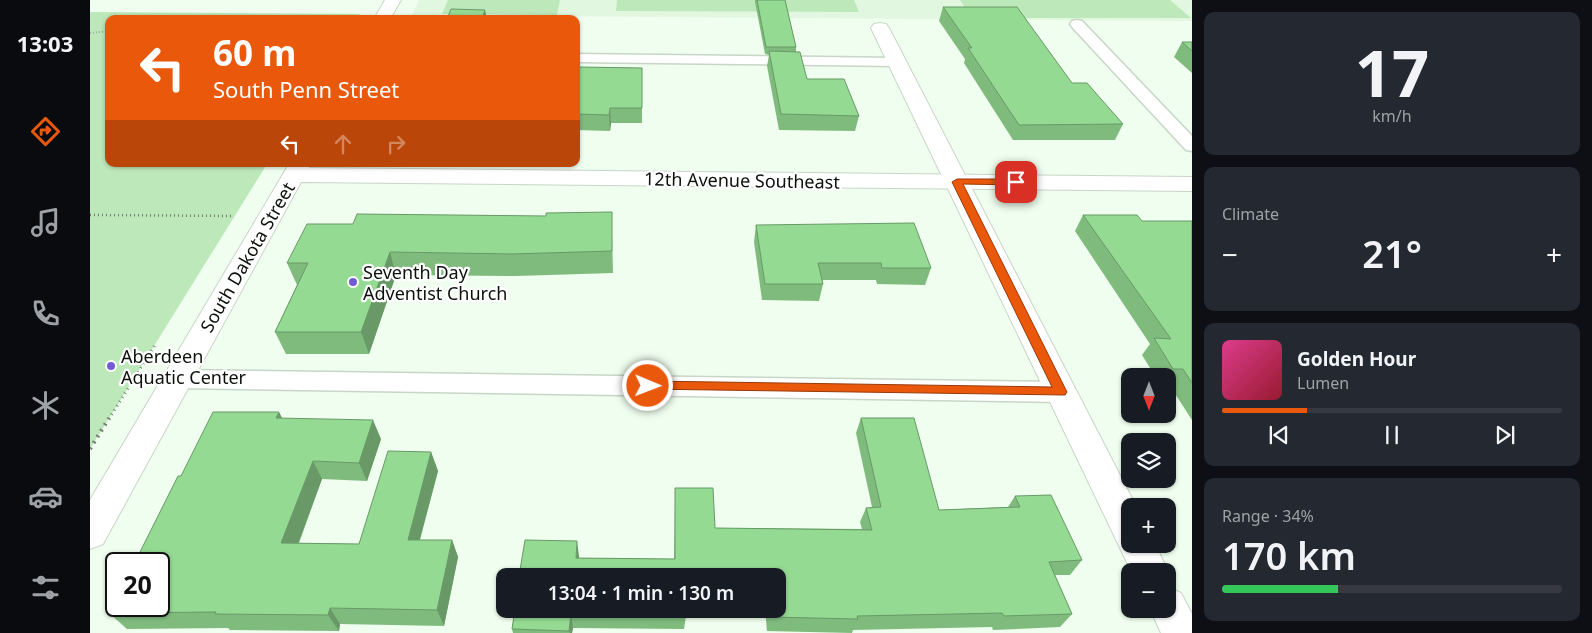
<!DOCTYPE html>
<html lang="en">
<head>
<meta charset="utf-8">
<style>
  body { margin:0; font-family:"Noto Sans",sans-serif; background:#242831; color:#f1f3f6; height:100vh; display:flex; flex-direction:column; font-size:19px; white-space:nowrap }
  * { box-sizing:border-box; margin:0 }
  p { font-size:16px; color:#9ea1a6 }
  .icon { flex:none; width:28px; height:28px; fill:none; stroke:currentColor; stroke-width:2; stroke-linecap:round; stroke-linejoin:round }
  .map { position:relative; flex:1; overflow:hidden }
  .side { display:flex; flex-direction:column; gap:12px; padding:12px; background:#0d0f14; width:400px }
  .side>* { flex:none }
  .guide { position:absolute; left:15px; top:15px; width:475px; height:152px; border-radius:10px; box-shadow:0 1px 4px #0004; background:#ea580c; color:#fff; overflow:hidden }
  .needle { width:32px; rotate:180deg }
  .buttons { position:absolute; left:1031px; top:368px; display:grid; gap:10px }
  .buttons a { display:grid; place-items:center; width:55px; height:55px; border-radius:10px; background:#171b24; box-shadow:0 1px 4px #0004; font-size:25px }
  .speed { position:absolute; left:15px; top:552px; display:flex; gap:10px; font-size:25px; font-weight:700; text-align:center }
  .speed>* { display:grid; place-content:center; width:65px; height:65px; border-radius:50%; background:#171b24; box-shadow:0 1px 4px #0004; line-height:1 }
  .speed .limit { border:2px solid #111; border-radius:8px; background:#fff; color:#111 }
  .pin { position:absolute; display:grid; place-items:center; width:42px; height:42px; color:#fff; margin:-21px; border-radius:10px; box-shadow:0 2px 8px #0006 }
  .me { position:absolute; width:55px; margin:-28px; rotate:91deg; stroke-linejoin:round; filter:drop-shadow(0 0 4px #0008) }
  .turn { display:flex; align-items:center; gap:18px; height:105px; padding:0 25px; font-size:22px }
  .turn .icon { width:65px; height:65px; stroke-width:2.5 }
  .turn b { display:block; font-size:35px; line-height:42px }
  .lanes { display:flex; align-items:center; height:48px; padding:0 25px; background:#0003; justify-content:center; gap:25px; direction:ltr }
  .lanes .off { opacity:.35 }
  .big { font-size:38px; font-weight:600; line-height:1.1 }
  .side .widget { flex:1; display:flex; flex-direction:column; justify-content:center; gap:8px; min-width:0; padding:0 18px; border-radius:10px; background:#242831 }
  .side .dial { align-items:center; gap:0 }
  .dial b { font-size:65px; line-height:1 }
  .song { display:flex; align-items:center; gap:15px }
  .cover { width:60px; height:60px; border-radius:8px; background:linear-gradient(135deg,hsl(330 70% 55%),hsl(350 70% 35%)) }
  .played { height:5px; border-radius:2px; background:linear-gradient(90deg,#ea580c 25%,#363941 25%) }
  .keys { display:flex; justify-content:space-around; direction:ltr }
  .heat { display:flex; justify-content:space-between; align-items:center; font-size:28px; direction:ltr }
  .charge { height:8px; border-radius:4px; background:linear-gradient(90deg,#34c759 34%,#363941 0) }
  .trip { position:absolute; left:406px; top:568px; width:290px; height:50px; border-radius:10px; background:#171b24; box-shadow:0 1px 4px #0004; font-weight:600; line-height:50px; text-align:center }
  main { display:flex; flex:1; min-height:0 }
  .dock { display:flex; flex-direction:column; width:90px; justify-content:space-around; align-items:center; background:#090b0e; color:#9ea1a6 }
  .dock .icon { width:35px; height:35px }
  .dock .selected { color:#ea580c }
  .dock b { font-size:22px; color:#f1f3f6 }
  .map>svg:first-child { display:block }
  .built { fill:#e2f7e0 }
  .green { fill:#bce8ba }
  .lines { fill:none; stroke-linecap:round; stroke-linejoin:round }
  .lane-casing { stroke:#c7d6c6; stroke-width:3 }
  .street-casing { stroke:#c7d6c6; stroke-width:2 }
  .secondary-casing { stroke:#c7d6c6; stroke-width:2 }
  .path-far3 { stroke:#757e74; stroke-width:2; stroke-dasharray:0.5 2.5; stroke-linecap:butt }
  .path-far2 { stroke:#757e74; stroke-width:2.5; stroke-dasharray:1 3; stroke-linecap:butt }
  .path-far1 { stroke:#757e74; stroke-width:3; stroke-dasharray:1 4; stroke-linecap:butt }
  .path { stroke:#757e74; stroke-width:4; stroke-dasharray:2 5; stroke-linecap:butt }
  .lane { fill:#fff; fill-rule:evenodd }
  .street { fill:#fff; fill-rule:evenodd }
  .secondary { fill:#fff; fill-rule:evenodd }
  .wall { fill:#80bb7e }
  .shaded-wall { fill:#689967 }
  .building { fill:#95da93; stroke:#689967 }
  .route { fill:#ea580c; stroke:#983908 }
  .poi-dot { fill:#725cd6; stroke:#fff; stroke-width:2 }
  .labels { text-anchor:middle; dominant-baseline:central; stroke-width:4.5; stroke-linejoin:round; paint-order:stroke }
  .street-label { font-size:18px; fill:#0c110c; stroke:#fff }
  .poi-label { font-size:18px; fill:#0c110c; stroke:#fff; text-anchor:start }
</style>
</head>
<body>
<main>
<nav class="dock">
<b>13:03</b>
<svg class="icon selected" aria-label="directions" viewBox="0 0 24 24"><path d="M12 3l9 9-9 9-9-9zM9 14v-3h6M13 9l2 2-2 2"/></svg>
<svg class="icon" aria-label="music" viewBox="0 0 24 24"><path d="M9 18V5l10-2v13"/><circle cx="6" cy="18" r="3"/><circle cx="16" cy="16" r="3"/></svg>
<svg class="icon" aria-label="phone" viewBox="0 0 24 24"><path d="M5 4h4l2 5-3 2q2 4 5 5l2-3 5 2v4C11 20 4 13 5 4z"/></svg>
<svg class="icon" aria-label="climate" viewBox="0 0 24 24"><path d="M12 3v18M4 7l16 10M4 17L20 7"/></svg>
<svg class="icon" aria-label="car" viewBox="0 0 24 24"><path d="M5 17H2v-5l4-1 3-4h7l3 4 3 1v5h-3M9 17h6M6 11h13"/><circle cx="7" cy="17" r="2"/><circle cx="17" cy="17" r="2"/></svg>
<svg class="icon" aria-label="filters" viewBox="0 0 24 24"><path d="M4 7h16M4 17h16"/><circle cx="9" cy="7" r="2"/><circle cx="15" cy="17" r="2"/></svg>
</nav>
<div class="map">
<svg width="1102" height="633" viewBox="0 0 1102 633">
  <rect width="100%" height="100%" fill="#effeee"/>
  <path class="built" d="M329,0H1102V21L322,15Z"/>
  <path class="green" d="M358,0H470L467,15L352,14Z
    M527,0H764L769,12L526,11Z
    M870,0H1080L1101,18H882Z
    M0,12L270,14L267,19H19V164H177L0,449Z"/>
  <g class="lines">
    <defs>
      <path id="lane" d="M987,20L992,21L1102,136V151L1096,150L982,27L980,24L982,21Z
        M486,54L806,58L811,59L813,62L811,65L806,66L486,62Z
        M87,370L970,382L979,385L982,392L979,399L970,402L87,388L78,386L75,379L78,372Z"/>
      <path id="street" d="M790,23L796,24L799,28L1046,506H1040V544H1065L1078,571V573V571H1041L781,28L784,24Z
        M1078,587L1091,593L1102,614V633H1071L1060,609H1078Z"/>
      <path id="secondary" d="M295,0H311L300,19H284Z
        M199,164H221L219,168L1102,177V191L211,182L13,544L0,549V500Z"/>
    </defs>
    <use href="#lane" class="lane-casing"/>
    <use href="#street" class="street-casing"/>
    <use href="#secondary" class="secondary-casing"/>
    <path class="path-far3" d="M0,33L19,31"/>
    <path class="path-far2" d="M0,215L144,216"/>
    <path class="path-far1" d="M19,419L65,345"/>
    <path class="path" d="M0,449L19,418"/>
    <use href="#lane" class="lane"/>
    <use href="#street" class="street"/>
    <use href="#secondary" class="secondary"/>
  </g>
  <path class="wall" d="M665,0H695L706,47V52L717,79L769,116L765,131L689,130L677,66L679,55L675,54L665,2Z
    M853,7L1033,124L1025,140H923L874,63L875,59L849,21Z
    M1092,42H1102V73L1084,57Z
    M486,64L488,67L552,68V123H521L520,131L486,130Z
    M993,215L1052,221H1102V420L1080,386H1078V376H1065L1052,355L1060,344L985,231Z
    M263,224L522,234L523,273L426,276L306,275L279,354H196L185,332L207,285L197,263Z
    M666,225L841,268L835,285L787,284L786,280H732L733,284L729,301L672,300L664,242Z
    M771,418L849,510L918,507L925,496L992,560L980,575H965L982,614L970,627L903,630L902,627L763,630L762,633L677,631L675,609H688V576H429L489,556V558L584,559L585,503V488L625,528L772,529L770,522L776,508L782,507L766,433Z
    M192,419L291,439L277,481L232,479L209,543L269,544L341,452L348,471L330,540H362L368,557L354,626L250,624L249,631L140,630L138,628L37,629L19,613L91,476Z
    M425,609L596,616L594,629L483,628L482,633H423L422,629Z"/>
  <path class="shaded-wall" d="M395,10L397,19H392Z
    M520,108L521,123L520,131L519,115Z
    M300,252L306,275L279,354L271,332Z
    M189,412L199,431L186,418Z
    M283,420L291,439L277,481L269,463Z
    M341,452L348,471L325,557L318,540Z
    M223,461L232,479L202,560L191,543Z
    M362,540L368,557L354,626L347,610Z
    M487,541L489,556L487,573L486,558Z
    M240,608L250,624L249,631L238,615Z
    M481,614L483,628L482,633H480L479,631Z"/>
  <path class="building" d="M667,0H695L706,47H676Z
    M853,7H927L982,83H997L1033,124L929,125L878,48H882Z
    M361,9L395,10L392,19H357Z
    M1092,42H1102V51Z
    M679,51L710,52L717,79H754L769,116L691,114Z
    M486,64H488V67L552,68V108H520L519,115L486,114Z
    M522,212V251L422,254L300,252L271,332H185L218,263H197L217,224H263L267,214L456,216V213Z
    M993,215H1047L1052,221H1102V383L1093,369H1083L1064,338L1081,339Z
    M824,223L841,268H792L791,263H728L733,284H675L666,225Z
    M123,412H189L186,418L283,420L269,463L223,461L191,543L269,544L298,451L341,452L318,540H362L347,610L240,608L238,615L125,614L126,612L19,613L26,599V606H69V564H44L88,476H91Z
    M771,418H824L849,510L930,507L925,496L961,495L992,560L959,562L982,614L914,616L912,613L767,616L768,619L681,617L680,609H688V576L594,575V576H429L435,540L487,541L486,558L585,559V488H623L625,528L782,530L776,508L791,507Z
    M425,609H595L596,616L481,614L479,631L422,629Z"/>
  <path class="route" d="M867,179H926L930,182L926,185L873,184L977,392L975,395L554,389L552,386L554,382L558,381L962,387L862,182Z"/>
  <g class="poi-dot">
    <circle cx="263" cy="282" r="5"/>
    <circle cx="21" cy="366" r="5"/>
  </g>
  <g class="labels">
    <g class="street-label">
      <text transform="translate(652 180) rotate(1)">12th Avenue Southeast</text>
      <text transform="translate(157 257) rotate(-60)">South Dakota Street</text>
    </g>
    <g class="poi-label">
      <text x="273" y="272">Seventh Day<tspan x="273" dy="21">Adventist Church</tspan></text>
      <text x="31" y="356">Aberdeen<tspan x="31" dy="21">Aquatic Center</tspan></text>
    </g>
  </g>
</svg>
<div class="buttons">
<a><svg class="needle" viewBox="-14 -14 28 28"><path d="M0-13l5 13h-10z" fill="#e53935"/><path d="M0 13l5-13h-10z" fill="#9ea1a6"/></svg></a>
<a><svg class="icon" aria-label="layers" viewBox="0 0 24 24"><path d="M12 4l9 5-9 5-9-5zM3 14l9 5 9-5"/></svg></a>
<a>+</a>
<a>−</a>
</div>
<div class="speed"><div class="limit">20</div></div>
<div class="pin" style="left:926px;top:182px;background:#d93025"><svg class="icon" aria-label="arrive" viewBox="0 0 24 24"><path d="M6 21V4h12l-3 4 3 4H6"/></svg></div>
<svg class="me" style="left:558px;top:386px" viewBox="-20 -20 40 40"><circle r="17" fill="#ea580c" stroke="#fff" stroke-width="3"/><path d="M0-11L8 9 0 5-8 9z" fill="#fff"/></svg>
<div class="trip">13:04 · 1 min · 130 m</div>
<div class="guide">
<div class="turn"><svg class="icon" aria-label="left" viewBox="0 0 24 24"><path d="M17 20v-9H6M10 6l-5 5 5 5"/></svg><div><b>60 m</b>South Penn Street</div></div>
<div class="lanes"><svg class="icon" aria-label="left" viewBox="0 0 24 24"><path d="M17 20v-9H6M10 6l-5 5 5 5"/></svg><svg class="icon off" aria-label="ahead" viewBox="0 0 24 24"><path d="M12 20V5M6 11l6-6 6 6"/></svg><svg class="icon off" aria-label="right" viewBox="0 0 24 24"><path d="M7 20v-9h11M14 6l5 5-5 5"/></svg></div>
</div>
</div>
<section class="side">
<div class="widget dial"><b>17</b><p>km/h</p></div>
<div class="widget"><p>Climate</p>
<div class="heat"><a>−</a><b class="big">21°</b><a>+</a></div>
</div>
<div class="widget">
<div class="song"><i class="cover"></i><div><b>Golden Hour</b><p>Lumen</p></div></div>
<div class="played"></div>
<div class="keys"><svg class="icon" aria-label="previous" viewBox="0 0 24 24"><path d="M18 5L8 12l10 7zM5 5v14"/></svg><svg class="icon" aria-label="pause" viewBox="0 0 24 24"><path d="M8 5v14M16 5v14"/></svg><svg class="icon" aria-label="next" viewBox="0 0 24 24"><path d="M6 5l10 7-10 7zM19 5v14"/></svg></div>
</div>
<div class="widget"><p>Range · 34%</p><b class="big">170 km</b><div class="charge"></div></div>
</section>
</main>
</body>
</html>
